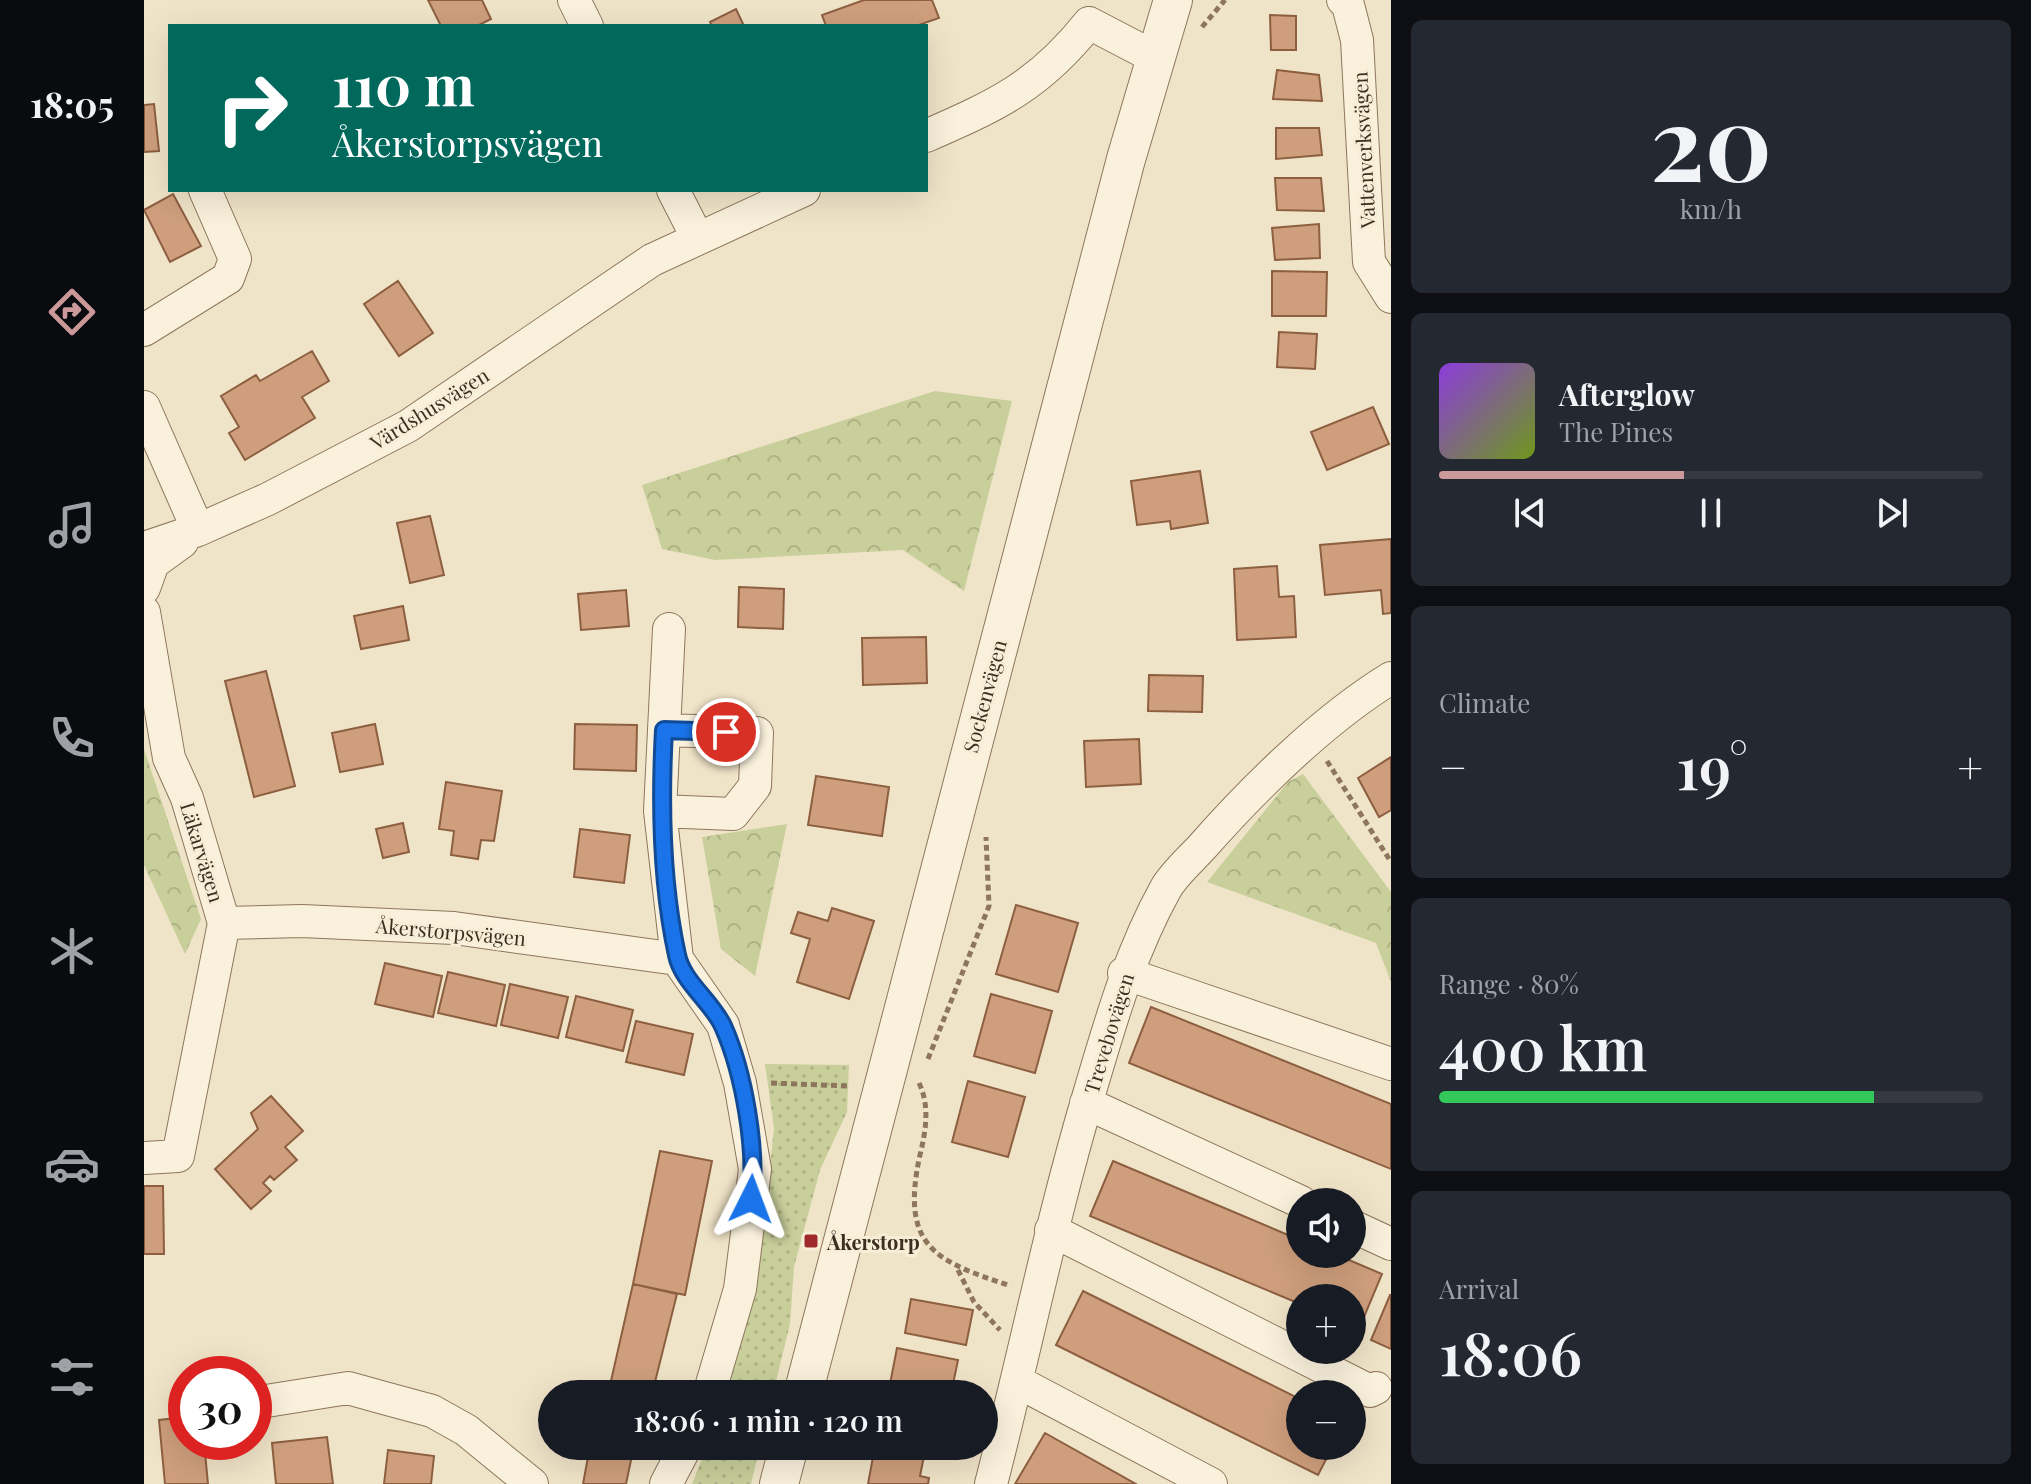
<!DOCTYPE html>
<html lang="en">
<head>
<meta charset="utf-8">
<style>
  body { margin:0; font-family:"Playfair Display",serif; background:#242831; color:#f1f3f6; height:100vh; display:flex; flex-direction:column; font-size:30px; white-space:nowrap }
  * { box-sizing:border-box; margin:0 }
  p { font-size:26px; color:#9ea1a6 }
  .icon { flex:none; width:44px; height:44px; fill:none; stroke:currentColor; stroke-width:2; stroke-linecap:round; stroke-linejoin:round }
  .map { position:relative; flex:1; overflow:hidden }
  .details { display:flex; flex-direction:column; gap:20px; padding:20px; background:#0d0f14; width:640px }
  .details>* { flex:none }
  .hud { position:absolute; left:24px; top:24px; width:760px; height:168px; border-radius:0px; box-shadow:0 8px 32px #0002; background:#00695c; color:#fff; overflow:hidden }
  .fabs { position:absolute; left:1142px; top:1188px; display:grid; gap:16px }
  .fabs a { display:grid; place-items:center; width:80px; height:80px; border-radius:50%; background:#171b24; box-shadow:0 8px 32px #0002; font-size:40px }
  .speed { position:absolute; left:24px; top:1356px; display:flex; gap:16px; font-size:40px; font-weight:700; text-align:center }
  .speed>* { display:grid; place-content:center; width:104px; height:104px; border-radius:50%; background:#171b24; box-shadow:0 8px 32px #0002; line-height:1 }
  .speed .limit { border:12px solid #d22; background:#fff; color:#111 }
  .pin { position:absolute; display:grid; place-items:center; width:68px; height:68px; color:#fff; margin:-34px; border:4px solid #fff; border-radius:50%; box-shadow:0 2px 8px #0007 }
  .me { position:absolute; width:88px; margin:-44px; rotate:3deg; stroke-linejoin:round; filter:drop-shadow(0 0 6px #0008) }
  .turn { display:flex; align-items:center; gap:28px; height:168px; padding:0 32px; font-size:36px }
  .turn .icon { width:104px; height:104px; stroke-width:2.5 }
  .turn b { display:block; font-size:56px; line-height:68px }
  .big { font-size:60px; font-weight:600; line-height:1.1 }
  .details .tile { flex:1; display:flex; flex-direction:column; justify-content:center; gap:12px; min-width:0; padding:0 28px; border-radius:12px; background:#242831 }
  .details .dial { align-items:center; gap:0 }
  .dial b { font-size:104px; line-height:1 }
  .song { display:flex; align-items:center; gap:24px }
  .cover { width:96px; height:96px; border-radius:12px; background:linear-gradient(135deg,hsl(270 70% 55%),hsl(80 70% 35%)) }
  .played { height:8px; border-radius:4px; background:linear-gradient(90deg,#cc999b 45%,#363941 45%) }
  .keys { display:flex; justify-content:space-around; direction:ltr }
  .heat { display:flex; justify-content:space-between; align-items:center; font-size:44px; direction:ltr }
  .charge { height:12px; border-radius:6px; background:linear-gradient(90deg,#34c759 80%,#363941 0) }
  .trip { position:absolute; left:394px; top:1380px; width:460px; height:80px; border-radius:40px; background:#171b24; box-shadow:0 8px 32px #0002; font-weight:600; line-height:80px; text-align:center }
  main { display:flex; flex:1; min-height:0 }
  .dock { display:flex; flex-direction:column; width:144px; justify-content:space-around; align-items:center; background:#090b0e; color:#9ea1a6 }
  .dock .icon { width:56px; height:56px }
  .dock .on { color:#cc999b }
  .dock b { font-size:36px; color:#f1f3f6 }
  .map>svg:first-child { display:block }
  .grass { fill:url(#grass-dots) }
  .forest { fill:url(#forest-crowns) }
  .building { fill:#cf9f7d; stroke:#8d5f41; stroke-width:2 }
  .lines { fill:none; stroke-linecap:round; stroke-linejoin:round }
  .minor-casing { stroke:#8d765c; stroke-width:34 }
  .tertiary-casing { stroke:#8d765c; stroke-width:40 }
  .path { stroke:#8d765c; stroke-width:5; stroke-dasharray:6 4; stroke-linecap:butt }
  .minor { stroke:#faf1dc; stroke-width:32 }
  .tertiary { stroke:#faf1dc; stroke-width:38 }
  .route-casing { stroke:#114b97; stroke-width:20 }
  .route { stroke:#1a73e8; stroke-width:14 }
  .poi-dot { fill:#9e2a2b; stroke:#f7eed8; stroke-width:3 }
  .labels { text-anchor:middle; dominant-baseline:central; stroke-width:6; stroke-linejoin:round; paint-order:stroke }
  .street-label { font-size:20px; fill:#3d2e20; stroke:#f7eed8 }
  .poi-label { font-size:20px; font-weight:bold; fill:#3d2e20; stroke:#f7eed8; text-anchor:start }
</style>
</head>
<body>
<main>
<nav class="dock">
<b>18:05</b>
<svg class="icon on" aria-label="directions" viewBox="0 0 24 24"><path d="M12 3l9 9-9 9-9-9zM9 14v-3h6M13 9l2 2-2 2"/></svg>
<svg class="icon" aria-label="music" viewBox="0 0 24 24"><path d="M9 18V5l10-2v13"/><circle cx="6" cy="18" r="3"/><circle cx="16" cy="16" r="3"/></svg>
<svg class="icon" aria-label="phone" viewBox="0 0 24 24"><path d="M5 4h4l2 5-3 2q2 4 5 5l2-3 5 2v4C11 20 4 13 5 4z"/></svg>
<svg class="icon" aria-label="climate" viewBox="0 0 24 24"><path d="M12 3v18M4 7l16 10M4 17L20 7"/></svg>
<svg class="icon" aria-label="car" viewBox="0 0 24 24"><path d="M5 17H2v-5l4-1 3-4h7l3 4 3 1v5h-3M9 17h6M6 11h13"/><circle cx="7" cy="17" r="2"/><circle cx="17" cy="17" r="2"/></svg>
<svg class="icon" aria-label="filters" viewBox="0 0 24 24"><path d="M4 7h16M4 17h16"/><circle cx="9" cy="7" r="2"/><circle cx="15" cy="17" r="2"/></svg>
</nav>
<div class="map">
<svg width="1247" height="1484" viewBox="0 0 1247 1484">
  <defs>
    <pattern id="grass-dots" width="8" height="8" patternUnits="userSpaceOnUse" patternTransform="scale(2)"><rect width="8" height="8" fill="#c9cf9b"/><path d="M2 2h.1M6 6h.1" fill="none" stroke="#aeb285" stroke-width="1.8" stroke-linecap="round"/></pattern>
    <pattern id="forest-crowns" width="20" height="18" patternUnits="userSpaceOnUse" patternTransform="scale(2)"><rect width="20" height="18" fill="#c9cf9b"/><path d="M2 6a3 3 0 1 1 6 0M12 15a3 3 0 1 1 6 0" fill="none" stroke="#aeb285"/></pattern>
  </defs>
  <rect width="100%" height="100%" fill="#f0e4c8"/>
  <path class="grass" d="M621,1064L705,1065L703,1112L676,1170L650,1267L646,1324L629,1394H582L618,1241L630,1128Z
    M563,1446H616L607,1484H548Z"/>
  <path class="forest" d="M791,391L868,401L820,591L759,550L571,560L518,549L498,485Z
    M0,749L57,919L41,954L0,865Z
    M1159,774L1247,892V982L1232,943L1063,882L1144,782Z
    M643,824L611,976L577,949L558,837Z"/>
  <path class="building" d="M284,0H338L347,19L333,26H297Z
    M720,0H788L795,18L772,26H682L678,15Z
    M592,9L600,26H568L566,22Z
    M1126,15L1152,16V50H1127Z
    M1133,70L1175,75L1178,101L1129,99Z
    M10,104L15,151L0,152V105Z
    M1132,128H1175L1178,155L1132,159Z
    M1131,178H1177L1180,211L1133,210Z
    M29,194L57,246L26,262L0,210Z
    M1175,224L1176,258L1131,260L1128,228Z
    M1128,271L1183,272L1182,316H1128Z
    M254,281L289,333L255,356L220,304Z
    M1135,332L1173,334L1171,369L1133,367Z
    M168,351L185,381L158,397L171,418L101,460L85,433L95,427L77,396L112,375L116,381Z
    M1229,407L1245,444L1183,470L1167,432Z
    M1056,471L1064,523L1027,529L1026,521L993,525L987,481Z
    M286,516L300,575L266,583L253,523Z
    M1247,539V613L1239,614L1237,590L1181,595L1176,545Z
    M1133,566L1135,597L1150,596L1152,637L1093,640L1090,569Z
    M595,587L640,589L639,629L594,627Z
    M482,590L485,626L437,630L434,594Z
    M259,606L265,640L217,649L210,616Z
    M782,637L783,683L719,685L718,638Z
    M122,671L151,786L110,797L81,681Z
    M1005,675L1059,676L1058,712L1004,711Z
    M231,724L239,764L196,772L188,733Z
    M431,724L493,725L492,771L430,769Z
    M995,739L997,784L942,787L940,741Z
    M1247,757V810L1235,817L1214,778Z
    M672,776L745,787L738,836L664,825Z
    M302,782L358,791L350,841L337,840L334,859L307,855L310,831L295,829Z
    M259,823L265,852L239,858L232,829Z
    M436,829L486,835L480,883L430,877Z
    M872,905L934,923L914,992L852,974Z
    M688,908L730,921L705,999L653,982L666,939L647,933L654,912L684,921Z
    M241,963L298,976L289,1017L231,1004Z
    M304,972L361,985L352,1026L294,1013Z
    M366,984L424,997L414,1038L357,1025Z
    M847,994L908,1011L891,1073L830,1056Z
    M432,996L489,1010L479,1051L422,1037Z
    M1007,1007L1247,1104V1169L985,1063Z
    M492,1021L549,1034L540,1075L482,1062Z
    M824,1081L881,1097L864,1157L808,1142Z
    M127,1096L159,1131L141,1147L153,1160L130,1180L126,1176L119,1183L127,1191L107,1209L71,1169L114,1129L107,1113Z
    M516,1151L568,1161L541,1295L489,1284Z
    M969,1161L1156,1240V1254H1191L1238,1274L1215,1329L1208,1326V1298H1156V1304L946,1216Z
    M0,1186H19L20,1254H0Z
    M489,1284L533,1294L508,1394H464Z
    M939,1291L1156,1399V1446H1189L1174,1475L912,1345Z
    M1246,1295H1247V1349L1227,1340Z
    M767,1299L829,1310L822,1345L761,1333Z
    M753,1348L814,1360L807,1394H744Z
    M42,1417V1442H60L64,1484H21L15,1420Z
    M901,1433L992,1484H871Z
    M183,1437L189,1484H132L128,1443Z
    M446,1446H490L482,1484H439Z
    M731,1446H782L776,1476L785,1478L784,1484H724Z
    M244,1450L290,1456L287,1484H240Z"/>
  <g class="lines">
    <defs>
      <path id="minor" d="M430,0L443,26
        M1199,0L1204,5L1213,40L1225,262L1247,297
        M945,23L1014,59
        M782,136C853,105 895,86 945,23
        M529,190L553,237
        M0,330L84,278L91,259L61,190
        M0,407L54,530
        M0,548L54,530L124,499L264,426L508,260L660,190
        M0,588L9,563L38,542
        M0,612L25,758L43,798L80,923L34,1156L0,1158
        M525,629L516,811L533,959
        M516,811L589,814L611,786L613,733L520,730
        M80,923L158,921L310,928L533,959L579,1025L596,1083L611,1169L596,1289L565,1394
        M980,973L1247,1064
        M942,1103L1157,1202
        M1208,1226L1247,1244
        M907,1230L1226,1391L1232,1388
        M874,1382L1067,1484
        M110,1403L204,1388L240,1398L288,1411L322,1430L388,1484
        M522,1484L542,1446
        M847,1484C881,1353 907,1221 946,1091C967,1020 986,953 1022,888C1031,873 1046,860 1058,847C1110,788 1180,719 1247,678"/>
      <path id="tertiary" d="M659,1394L982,159L1029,0
        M635,1484L645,1446"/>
    </defs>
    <use href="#minor" class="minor-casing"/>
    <use href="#tertiary" class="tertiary-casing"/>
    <path class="path" d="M1058,27L1081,0
      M1183,761L1247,862
      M784,1059L845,906L842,837
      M627,1083L705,1086
      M775,1083C786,1106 782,1130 776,1155C756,1246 790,1261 867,1286
      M814,1270L830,1302L856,1330"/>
    <use href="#minor" class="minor"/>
    <use href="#tertiary" class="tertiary"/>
  </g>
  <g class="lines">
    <defs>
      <path id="route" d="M582,732L520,730C516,804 517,882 533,955C538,981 568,1002 579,1026C600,1073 613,1149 607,1199"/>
    </defs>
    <use href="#route" class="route-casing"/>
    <use href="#route" class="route"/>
  </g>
  <rect class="poi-dot" x="659" y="1233" width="16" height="16" rx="4"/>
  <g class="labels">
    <g class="street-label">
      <text transform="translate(1219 150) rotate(-93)">Vattenverksvägen</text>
      <text transform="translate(285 408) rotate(-32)">Värdshusvägen</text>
      <text transform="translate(840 696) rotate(-75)">Sockenvägen</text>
      <text transform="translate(59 852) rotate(73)">Läkarvägen</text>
      <text transform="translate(307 931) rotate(5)">Åkerstorpsvägen</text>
      <text transform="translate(964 1033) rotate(-73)">Trevebovägen</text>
    </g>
    <g class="poi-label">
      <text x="683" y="1241">Åkerstorp</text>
    </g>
  </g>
</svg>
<div class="fabs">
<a><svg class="icon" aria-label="sound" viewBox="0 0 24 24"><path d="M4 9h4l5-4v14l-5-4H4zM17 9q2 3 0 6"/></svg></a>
<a>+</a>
<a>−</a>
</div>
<div class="speed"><div class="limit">30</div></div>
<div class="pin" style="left:582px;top:732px;background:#d93025"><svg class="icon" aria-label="arrive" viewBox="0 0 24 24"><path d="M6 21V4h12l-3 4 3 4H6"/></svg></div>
<svg class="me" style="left:607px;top:1199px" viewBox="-20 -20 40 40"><path d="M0-17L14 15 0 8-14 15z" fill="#1a73e8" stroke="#fff" stroke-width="4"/></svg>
<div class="trip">18:06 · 1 min · 120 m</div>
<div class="hud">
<div class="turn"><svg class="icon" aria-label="right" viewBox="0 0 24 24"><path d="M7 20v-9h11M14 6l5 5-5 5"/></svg><div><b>110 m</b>Åkerstorpsvägen</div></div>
</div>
</div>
<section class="details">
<div class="tile dial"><b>20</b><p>km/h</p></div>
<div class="tile">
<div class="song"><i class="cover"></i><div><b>Afterglow</b><p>The Pines</p></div></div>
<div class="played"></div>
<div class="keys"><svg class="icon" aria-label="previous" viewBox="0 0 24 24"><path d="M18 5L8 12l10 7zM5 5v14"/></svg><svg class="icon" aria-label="pause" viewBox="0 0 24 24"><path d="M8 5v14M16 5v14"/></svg><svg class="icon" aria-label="next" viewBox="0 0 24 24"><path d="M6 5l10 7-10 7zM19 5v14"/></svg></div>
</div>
<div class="tile"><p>Climate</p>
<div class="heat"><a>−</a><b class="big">19°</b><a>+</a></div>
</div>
<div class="tile"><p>Range · 80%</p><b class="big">400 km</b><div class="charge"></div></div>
<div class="tile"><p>Arrival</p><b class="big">18:06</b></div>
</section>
</main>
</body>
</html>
